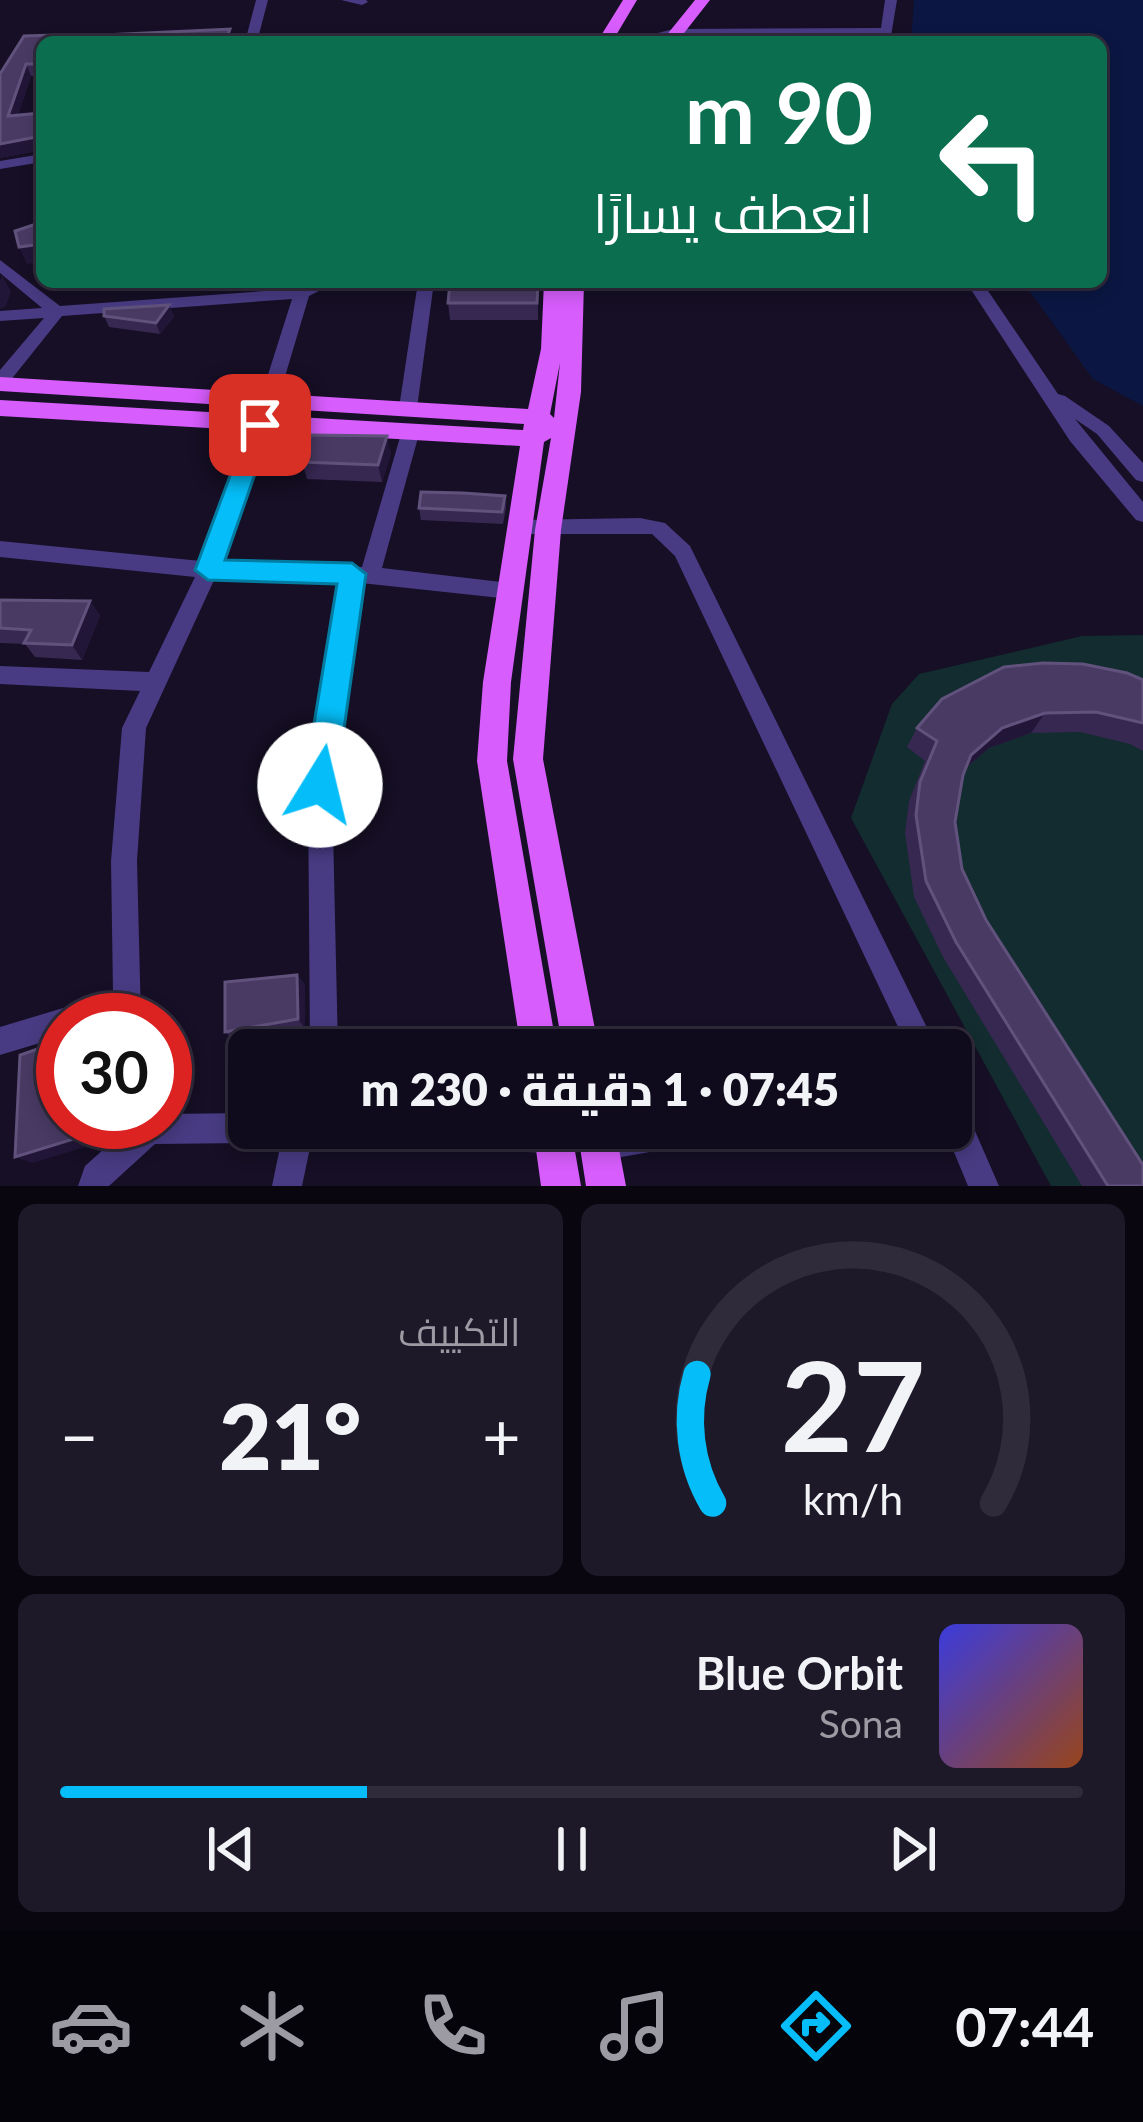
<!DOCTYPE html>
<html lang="ar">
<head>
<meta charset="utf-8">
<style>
  body { margin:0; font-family:Lato,Cairo,sans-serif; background:#1e1929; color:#f1f3f6; direction:rtl; height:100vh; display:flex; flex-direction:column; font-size:45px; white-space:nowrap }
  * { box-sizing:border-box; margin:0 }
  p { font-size:39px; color:#9c9ba3 }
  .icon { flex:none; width:66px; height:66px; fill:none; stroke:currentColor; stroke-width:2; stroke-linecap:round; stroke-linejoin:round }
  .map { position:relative; height:1186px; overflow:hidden; direction:ltr }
  .side { display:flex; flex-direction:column; gap:18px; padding:18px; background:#09060f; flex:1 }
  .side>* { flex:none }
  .top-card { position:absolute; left:36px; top:36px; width:1071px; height:252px; border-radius:18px; box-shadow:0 6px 18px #0003,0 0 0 3px #302b3b; direction:rtl; background:#0b6e4f; color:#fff; overflow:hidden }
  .speed { position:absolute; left:36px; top:993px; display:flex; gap:24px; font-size:60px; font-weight:700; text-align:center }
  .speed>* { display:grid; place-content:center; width:156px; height:156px; border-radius:50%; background:#100b1c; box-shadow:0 6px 18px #0003,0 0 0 3px #302b3b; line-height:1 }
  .speed .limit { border:18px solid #d22; background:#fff; color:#111 }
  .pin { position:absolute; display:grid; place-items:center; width:102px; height:102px; color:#fff; margin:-51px; border-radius:24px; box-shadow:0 6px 18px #0006 }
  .me { position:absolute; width:132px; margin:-66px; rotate:9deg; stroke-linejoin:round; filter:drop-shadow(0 0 9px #0008) }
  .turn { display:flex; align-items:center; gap:42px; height:252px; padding:0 36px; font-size:54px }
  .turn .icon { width:156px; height:156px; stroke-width:2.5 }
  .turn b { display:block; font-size:84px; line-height:102px }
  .big { font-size:90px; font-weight:800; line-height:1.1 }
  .side .card { flex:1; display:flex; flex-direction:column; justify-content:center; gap:18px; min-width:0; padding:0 42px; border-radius:18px; background:#1e1929 }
  .side .dial { align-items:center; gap:0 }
  .dial svg { height:312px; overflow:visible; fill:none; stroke:#302b3b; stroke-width:7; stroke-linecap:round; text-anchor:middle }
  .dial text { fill:#f1f3f6; stroke:none }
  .song { display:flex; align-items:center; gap:36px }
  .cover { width:144px; height:144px; border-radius:18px; background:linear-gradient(135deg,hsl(240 70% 55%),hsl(20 70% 35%)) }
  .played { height:12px; border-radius:6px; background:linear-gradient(90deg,#05bef9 30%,#302b3b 30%) }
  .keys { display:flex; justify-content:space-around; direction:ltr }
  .heat { display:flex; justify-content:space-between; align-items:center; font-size:66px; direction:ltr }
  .side .tiles { flex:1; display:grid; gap:18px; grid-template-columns:1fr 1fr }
  .card:last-child { grid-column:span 2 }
  .trip { position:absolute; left:228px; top:1029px; width:744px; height:120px; border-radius:18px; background:#100b1c; box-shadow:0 6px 18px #0003,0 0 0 3px #302b3b; font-weight:800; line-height:120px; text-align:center; direction:rtl }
  .tabs { display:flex; height:192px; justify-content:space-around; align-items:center; background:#06040b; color:#9c9ba3 }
  .tabs .icon { width:84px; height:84px }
  .tabs .on { color:#05bef9 }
  .tabs b { font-size:54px; color:#f1f3f6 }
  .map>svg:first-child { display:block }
  .green { fill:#122c2f }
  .water { fill:#0b1742 }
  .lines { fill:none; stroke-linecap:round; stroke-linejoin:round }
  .minor { fill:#483b83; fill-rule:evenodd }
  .major { fill:#d75dfc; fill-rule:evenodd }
  .wall { fill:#372852 }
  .shaded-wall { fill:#221638 }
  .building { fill:#493a64; stroke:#60527c; stroke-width:3 }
  .route { fill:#05bef9; stroke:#037ca2; stroke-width:3 }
</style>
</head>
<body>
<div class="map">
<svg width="1143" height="1186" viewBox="0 0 1143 1186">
  <rect width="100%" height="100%" fill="#160f25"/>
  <path class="green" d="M1143,635V1186H1051L851,818L892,704L919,674L1082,636Z"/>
  <path class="water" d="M914,0H1143V406L1093,379L1023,282H1101V42H911Z"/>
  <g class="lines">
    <path class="minor" d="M256,0H268L257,42H245Z
      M341,0H366L368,2L362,5Z
      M885,0H897L890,42H880V35H674L642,42L633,39L674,29L881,28Z
      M42,154V162L0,169V161Z
      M0,260L60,306L293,289L290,282H306L307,285L336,282L309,296L278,400L269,406L260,400L292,299L62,316L6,386L0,388V370L44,318L0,321V311L42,308L0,273Z
      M418,282H434L417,408L408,414L399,408Z
      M966,282H982L1058,394L1065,396L1109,426L1143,463V482L1136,480L1097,434L1075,419L1143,502V522L1136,520L1070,441Z
      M261,419L270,425L221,562L362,567L401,434L410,428L419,434L382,568L511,583L518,585L521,591L518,597L511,599L361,583L332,785L338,1050H310L308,785L340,582L215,578L146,728L137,861L141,1020H63V1036L0,1055V1027L113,993L111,861L122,728L140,691L0,684V666L149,672L195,577L0,557V541L201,561L252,425Z
      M640,518L665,523L690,546L938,1050H909L675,556L652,534H523L513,527L523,520Z
      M951,1094L961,1099L999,1186H968L944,1128H951Z
      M249,1113V1128H264L260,1139L249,1143L155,1144L109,1186H78L85,1166L134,1122H165V1114Z
      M284,1128H564L568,1138L564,1149L553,1153L311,1143L302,1186H272Z
      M615,1128H715L711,1139L700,1143L599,1161L588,1157L584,1146L588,1135Z"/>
    <path class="major" d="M623,0H637L615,37H648L656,42H597Z
      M695,0H710L677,42H661Z
      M544,282H584L581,392L561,530L543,759L599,1050H563L513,759L535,530L551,438L544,442L511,682L507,761L557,1050H521L477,761L483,682L520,446L0,416V400L523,430L524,424L0,391V377L528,409L541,349ZM560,363L554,418L550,414Z
      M533,1128H571L581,1186H541Z
      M577,1128H615L626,1186H586Z"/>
  </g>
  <path class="wall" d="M53,35L56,42H42V76H31L18,115L42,113V150L0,158V74L24,36Z
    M538,282V320H450L448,303Z
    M169,305L174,317L160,334L109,327L104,316Z
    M391,453L382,482L307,479L302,462Z
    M505,496L506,508L503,524L421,520L419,508Z
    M0,600L90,601L100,616L82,660L35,657L25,644L0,643Z
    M1143,680V751L1130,744L1080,732L1031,733L989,748L966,768L955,822L962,869L986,920L1143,1186H1082L943,957L914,897L905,833L909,801L925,761L907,747L917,728Z
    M297,975L305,985V1029L235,1041L225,1032Z"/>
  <path class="shaded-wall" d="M42,55V76L37,64Z
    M26,64L31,76L14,128L8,116Z
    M36,137L41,150L0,158V144Z
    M42,244V262L27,264L19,247Z
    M2,275L11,292L6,306L0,309V281Z
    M169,305L174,317L160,334L156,323Z
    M387,436L391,453L382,482L378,465Z
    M90,601L100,616L82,660L72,645Z
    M1045,713L1031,733L989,748L959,774L971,755L1002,728Z
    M297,975L305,985V1029L298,1019Z
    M77,1122H92V1145L32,1163L15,1157Z"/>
  <path class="building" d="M230,29L225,42H79L82,36Z
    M53,35L49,42H42V55L37,64H26L8,116L42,113L40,140L36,137L0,144V74L24,36Z
    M42,222V244L19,247L15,231Z
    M450,282H538L537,303H448Z
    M169,305L156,323L104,316V309Z
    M311,435L387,436L378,465L302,462Z
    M421,492L463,493L505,496L502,512L419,508Z
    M0,600L90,601L72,645L24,643L31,630L0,628Z
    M1043,663L1083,664L1127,673L1143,680V723L1096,712L1045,713L1002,728L971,755L963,775L955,822L962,869L986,920L1143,1165V1186H1108L956,942L926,881L916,815L920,782L937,741L917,728L942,699L1004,667Z
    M297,975L298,1019L225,1032V982Z
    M63,1040V1122H77V1138L15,1157L20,1055Z"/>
  <path class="route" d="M260,417L272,425L225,560L352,563L366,574L336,785L331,795L320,799L309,795L304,785L337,584L208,580L195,570L249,425Z"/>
</svg>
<div class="speed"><div class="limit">30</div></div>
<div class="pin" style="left:260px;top:425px;background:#d93025"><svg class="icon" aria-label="arrive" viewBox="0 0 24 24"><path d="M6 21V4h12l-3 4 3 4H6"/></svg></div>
<svg class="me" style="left:320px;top:785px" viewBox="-20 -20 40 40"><circle r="19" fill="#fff"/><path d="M0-13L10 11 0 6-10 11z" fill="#05bef9"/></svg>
<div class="trip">07:45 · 1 دقيقة · 230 m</div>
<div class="top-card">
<div class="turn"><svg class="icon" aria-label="left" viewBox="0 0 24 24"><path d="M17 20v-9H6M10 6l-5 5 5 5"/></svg><div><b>90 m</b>انعطف يسارًا</div></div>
</div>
</div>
<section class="side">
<div class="tiles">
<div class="card dial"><svg viewBox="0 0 100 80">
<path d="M14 69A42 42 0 1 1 86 69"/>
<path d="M14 69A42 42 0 0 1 10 36" stroke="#05bef9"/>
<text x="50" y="56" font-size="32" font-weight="700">27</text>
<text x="50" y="72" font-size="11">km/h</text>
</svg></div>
<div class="card"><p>التكييف</p>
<div class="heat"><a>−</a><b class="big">21°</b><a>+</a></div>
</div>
<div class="card">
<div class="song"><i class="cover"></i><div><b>Blue Orbit</b><p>Sona</p></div></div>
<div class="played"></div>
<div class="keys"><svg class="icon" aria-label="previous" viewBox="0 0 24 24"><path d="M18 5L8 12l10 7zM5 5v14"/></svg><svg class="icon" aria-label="pause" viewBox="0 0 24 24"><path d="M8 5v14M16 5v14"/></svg><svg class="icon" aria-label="next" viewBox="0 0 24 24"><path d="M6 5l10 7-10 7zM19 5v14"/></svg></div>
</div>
</div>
</section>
<nav class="tabs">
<b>07:44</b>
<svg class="icon on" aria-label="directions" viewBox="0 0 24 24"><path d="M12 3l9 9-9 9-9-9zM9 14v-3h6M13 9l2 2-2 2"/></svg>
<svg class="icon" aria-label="music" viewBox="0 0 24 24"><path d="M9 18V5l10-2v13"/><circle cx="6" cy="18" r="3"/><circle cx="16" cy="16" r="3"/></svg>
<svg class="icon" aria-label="phone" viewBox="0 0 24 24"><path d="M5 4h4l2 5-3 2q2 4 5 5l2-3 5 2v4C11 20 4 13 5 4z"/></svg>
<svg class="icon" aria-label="climate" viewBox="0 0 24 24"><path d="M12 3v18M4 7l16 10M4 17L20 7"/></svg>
<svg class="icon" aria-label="car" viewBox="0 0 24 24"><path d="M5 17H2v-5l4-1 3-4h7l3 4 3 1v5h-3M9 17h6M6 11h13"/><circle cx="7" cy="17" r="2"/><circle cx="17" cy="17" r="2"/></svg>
</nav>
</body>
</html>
